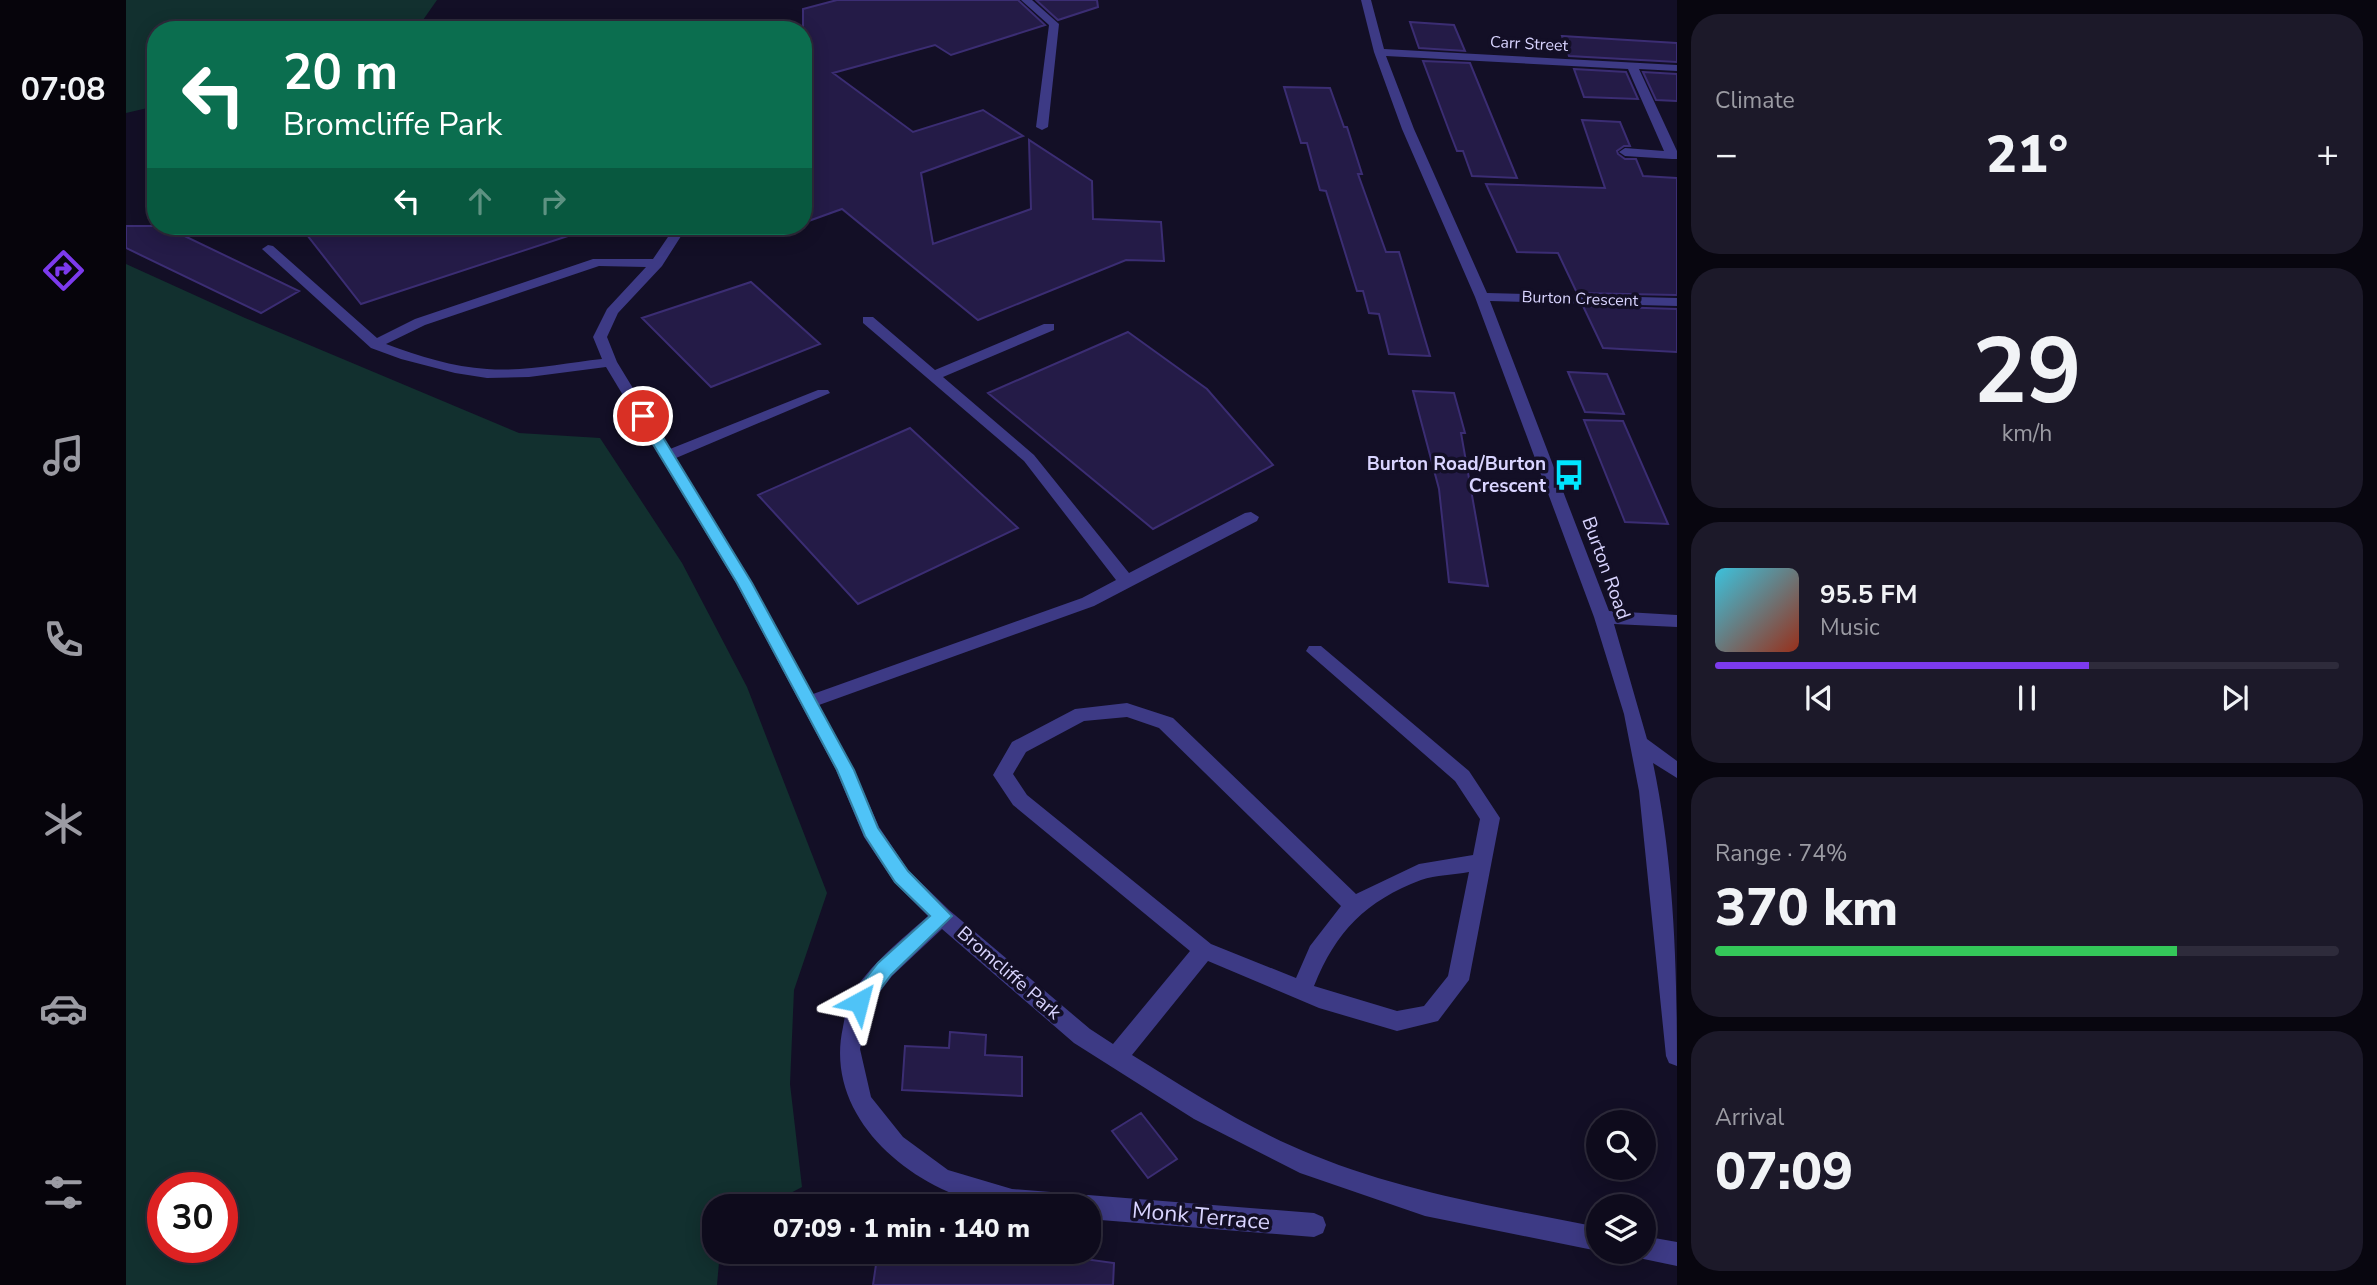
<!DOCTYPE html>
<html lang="en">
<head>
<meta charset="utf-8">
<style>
  body { margin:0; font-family:"Nunito Sans",sans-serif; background:#1c1929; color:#f1f3f6; height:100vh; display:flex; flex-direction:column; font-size:26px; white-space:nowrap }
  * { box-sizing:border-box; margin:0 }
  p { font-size:23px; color:#9b9ba3 }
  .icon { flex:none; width:38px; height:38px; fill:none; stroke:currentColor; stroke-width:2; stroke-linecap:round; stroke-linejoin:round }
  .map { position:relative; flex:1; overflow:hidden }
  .drawer { display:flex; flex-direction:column; gap:14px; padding:14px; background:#08060f; width:700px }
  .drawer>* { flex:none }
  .hud { position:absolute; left:21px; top:21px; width:665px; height:214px; border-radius:28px; box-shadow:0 4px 18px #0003,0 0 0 2px #2e2b3b; background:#0b6e4f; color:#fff; overflow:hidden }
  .buttons { position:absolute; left:1460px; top:1110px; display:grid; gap:14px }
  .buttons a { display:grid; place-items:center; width:70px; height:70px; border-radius:50%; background:#0e0b1c; box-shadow:0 4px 18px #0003,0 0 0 2px #2e2b3b; font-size:35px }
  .speed { position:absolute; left:21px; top:1172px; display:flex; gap:14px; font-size:35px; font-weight:700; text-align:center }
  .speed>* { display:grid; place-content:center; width:91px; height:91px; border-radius:50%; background:#0e0b1c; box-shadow:0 4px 18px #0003,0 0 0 2px #2e2b3b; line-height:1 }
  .speed .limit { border:10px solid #d22; background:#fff; color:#111 }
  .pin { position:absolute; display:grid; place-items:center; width:60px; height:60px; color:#fff; margin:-30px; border:4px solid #fff; border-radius:50%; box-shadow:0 2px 7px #0007 }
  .me { position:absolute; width:77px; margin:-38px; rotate:38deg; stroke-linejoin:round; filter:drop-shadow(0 0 5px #0008) }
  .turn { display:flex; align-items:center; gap:24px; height:147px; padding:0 21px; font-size:32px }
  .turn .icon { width:91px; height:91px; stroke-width:2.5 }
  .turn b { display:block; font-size:49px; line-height:60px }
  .lanes { display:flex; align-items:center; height:66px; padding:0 21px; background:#0003; justify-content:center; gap:35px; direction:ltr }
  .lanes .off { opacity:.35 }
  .big { font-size:52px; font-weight:800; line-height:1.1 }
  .drawer .widget { flex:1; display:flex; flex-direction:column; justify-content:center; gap:10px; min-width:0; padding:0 24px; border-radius:28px; background:#1c1929 }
  .drawer .dial { align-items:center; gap:0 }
  .dial b { font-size:91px; line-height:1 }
  .song { display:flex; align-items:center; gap:21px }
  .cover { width:84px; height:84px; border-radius:10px; background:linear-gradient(135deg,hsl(190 70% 55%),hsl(10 70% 35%)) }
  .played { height:7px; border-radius:4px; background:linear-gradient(90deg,#7c3aed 60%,#2e2b3b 60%) }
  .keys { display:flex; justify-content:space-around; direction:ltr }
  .heat { display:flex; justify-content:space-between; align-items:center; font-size:38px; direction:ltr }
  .charge { height:10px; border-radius:5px; background:linear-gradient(90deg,#34c759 74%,#2e2b3b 0) }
  .trip { position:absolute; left:576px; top:1194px; width:399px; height:70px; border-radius:28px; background:#0e0b1c; box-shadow:0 4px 18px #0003,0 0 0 2px #2e2b3b; font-weight:800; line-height:70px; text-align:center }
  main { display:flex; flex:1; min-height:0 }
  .tabs { display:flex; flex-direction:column; width:126px; justify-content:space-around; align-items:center; background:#06040b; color:#9b9ba3 }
  .tabs .icon { width:49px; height:49px }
  .tabs .active { color:#7c3aed }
  .tabs b { font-size:32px; color:#f1f3f6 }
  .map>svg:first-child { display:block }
  .green { fill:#12302f; fill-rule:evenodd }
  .building { fill:#241b47; stroke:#3b2d73; stroke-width:2 }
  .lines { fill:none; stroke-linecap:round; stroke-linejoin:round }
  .minor { fill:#3d3a85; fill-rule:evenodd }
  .route { fill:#4fc3f7; stroke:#337fa1; stroke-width:2 }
  .labels { text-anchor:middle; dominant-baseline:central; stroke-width:7; stroke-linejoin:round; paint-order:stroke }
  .far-street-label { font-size:16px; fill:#d9d4ff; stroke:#130f26 }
  .poi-label { font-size:19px; font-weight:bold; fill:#d9d4ff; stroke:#130f26; text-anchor:end }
  .street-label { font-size:19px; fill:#d9d4ff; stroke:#130f26 }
  .near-street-label { font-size:23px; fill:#d9d4ff; stroke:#130f26 }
</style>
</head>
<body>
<main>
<nav class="tabs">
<b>07:08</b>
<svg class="icon active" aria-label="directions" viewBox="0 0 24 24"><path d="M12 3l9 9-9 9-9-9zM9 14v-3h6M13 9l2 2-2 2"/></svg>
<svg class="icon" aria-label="music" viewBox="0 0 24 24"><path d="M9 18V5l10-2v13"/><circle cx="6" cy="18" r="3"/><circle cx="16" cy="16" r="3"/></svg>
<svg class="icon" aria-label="phone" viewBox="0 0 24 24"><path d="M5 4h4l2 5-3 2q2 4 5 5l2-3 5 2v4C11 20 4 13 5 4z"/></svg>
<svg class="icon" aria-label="climate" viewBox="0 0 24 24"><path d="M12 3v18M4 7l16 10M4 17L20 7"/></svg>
<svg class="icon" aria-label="car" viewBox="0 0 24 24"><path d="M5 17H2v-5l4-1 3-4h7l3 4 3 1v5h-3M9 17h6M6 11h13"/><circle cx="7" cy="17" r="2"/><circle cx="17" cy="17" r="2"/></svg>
<svg class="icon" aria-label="filters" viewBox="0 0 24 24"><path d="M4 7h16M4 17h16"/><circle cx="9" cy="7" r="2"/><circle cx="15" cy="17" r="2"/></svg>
</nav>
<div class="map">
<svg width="1551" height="1285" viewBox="0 0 1551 1285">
  <rect width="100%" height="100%" fill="#130f26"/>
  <path class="green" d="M0,0H311L290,30H30V106L0,113Z
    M0,264L119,318L393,433L474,438L556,563L621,687L701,893L668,990L664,1084L676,1187L640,1206H588V1251H594L591,1285H0ZM37,1188H96V1248H37Z"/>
  <path class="building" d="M711,0H892L919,25L825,55L809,45L707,73L787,132L857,110L897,136L795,173L807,244L905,209L903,140L966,181L967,219L1035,222L1038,261L1000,260L852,320L716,209L677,223V9Z
    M910,0H971L972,7L932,20Z
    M1284,22L1328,25L1339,51L1293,48Z
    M1436,36L1551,43V62L1443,56Z
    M1297,61L1344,63L1391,178L1346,176L1337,151H1331L1324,133Z
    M1448,69L1500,72L1512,99L1458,97Z
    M1517,72L1551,74V101L1530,100Z
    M1158,87L1204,88L1218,127H1221L1236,174H1232L1260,252H1273L1304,356L1263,354L1253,314L1243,313L1237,291H1231L1200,191L1194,190L1181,143H1175Z
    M1456,120L1494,122L1504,146H1498L1491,151L1492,154L1499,159H1510L1517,176L1551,178V295L1451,293L1432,253L1391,252L1360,184L1479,188Z
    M0,226H46L48,231L173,291L135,313L0,248Z
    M174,226H450L451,233L235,304Z
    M625,282L694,344L585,387L516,318Z
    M1457,306L1551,309V352L1477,348Z
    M1002,332L1081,389L1147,465L1027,529L862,393Z
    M1442,372L1481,374L1498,414L1459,412Z
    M1287,391L1328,393L1339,433H1335L1362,586L1323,582L1313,489Z
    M1458,420L1497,421L1542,524L1499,522Z
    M784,428L892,528L732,604L632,495Z
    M824,1032L860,1035L859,1055L896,1057V1096L776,1090L779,1046L823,1048Z
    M1015,1113L1051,1159L1022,1178L986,1131Z
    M752,1251H900L988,1263L987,1285H747Z"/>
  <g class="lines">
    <path class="minor" d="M895,0H906L933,24L922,127L916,130L910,127L923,25Z
      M1235,0H1245L1258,49L1551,65V71L1513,69L1551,151V159H1546L1499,156L1493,152L1499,148L1538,151L1502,69L1260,56L1288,129L1361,293L1551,298V306L1364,301L1483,611L1551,615V627L1488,624L1521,739L1551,761V778L1527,763C1548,862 1551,965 1551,1066L1543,1063L1540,1056L1513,791L1498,714L1468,617L1349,297L1276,129L1248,52Z
      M537,226H550L557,233L536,266L492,313L481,337L491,362L544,449L692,390H702L704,393L550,458L626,583L687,694L956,598L990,580L898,461L737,323V317H747L809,370L918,324H928V330L817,377L908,455L1003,573L1119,513L1125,512L1133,517L1131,521L968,606L693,705L728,770L753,827L782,870L823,910L964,1029L987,1044L1064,951L887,805L867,775L886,742L949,709L1001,703L1007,705L1047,718L1230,894L1293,864L1347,855L1354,819L1329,781L1180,651L1183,646H1195L1343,771L1374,818L1343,980L1312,1021L1271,1031L1193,1008L1082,961L1006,1055C1064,1091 1124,1130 1187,1155C1278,1192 1376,1208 1472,1227V1251L1299,1216L1174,1173L1068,1119L948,1043L816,929L766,976L743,1006L734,1049L745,1097L777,1137L822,1170L886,1189L950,1194L957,1197L962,1195L1188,1213L1197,1217L1200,1225L1197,1233L1188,1237L962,1219V1206C936,1206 885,1210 862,1205C782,1187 697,1116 717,1027C719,1017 720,1005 725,996C744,964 775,940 802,916L768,882L738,837L710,770L610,583L480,367L403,377L361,378L329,373L275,359L245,348L136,249L142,245L147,246L251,338L289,319L467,259H527L544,234ZM473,266L520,267L481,309L467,337L476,359C438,363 399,372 361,369C327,367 293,356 260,344L299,325ZM1001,717L1033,728L1215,906L1184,946L1170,978L1085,944L901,795L887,774L900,752L958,721ZM1343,872L1322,976L1298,1006L1271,1011L1188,986C1210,931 1240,901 1295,880C1310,875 1328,875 1343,872Z
      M1517,1236L1551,1242V1266L1508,1257L1506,1251H1517Z"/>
  </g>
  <path class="route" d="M517,412L524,416L626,583L728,770L752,828L782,871L826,916L765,975L740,1008L733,1011L726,1008L723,1002L726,996L752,963L804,916L769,882L739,836L711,770L611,583L510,416Z"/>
  <defs>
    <symbol id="bus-bare" viewBox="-9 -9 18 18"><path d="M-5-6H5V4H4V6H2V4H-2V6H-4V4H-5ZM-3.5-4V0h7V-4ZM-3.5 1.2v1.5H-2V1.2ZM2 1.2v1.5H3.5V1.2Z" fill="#00e5ff" stroke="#130f26" stroke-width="2.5" paint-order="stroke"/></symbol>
  </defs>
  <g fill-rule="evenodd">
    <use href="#bus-bare" x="1421" y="453" width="44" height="44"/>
  </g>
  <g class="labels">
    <g class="far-street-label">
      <text transform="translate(1403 44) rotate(3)">Carr Street</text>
      <text transform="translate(1454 299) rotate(2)">Burton Crescent</text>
    </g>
    <g class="poi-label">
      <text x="1420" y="464">Burton Road/Burton<tspan x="1420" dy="22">Crescent</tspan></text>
    </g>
    <g class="street-label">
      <text transform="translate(1480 568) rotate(70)">Burton Road</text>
      <text transform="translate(883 973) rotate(41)">Bromcliffe Park</text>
    </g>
    <g class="near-street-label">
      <text transform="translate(1075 1216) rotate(5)">Monk Terrace</text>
    </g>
  </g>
</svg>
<div class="buttons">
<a><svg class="icon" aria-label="search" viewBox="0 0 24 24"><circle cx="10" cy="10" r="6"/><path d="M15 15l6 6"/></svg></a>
<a><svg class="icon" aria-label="layers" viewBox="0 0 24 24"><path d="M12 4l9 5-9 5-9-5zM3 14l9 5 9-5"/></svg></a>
</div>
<div class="speed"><div class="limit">30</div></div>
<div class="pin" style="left:517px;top:416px;background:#d93025"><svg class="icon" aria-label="arrive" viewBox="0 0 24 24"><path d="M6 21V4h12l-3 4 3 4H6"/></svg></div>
<svg class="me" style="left:733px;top:1002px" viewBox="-20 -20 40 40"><path d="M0-17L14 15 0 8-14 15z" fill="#4fc3f7" stroke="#fff" stroke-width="4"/></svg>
<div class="trip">07:09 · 1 min · 140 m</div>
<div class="hud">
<div class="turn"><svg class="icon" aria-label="left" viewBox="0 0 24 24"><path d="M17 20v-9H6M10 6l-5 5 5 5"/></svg><div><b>20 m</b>Bromcliffe Park</div></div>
<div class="lanes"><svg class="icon" aria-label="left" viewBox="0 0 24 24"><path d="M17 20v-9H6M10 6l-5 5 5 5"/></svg><svg class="icon off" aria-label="ahead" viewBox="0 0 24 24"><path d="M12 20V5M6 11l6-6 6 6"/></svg><svg class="icon off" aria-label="right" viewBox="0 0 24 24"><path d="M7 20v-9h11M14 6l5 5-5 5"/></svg></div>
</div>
</div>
<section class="drawer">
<div class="widget"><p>Climate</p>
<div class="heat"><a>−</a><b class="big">21°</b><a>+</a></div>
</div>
<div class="widget dial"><b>29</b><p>km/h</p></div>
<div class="widget">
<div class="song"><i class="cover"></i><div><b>95.5 FM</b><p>Music</p></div></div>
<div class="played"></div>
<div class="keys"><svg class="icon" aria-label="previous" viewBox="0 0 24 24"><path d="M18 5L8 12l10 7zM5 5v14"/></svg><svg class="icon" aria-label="pause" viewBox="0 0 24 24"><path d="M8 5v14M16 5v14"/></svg><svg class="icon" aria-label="next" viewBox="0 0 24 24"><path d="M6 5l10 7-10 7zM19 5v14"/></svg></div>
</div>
<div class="widget"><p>Range · 74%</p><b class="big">370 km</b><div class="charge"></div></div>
<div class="widget"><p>Arrival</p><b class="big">07:09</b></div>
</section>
</main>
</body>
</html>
